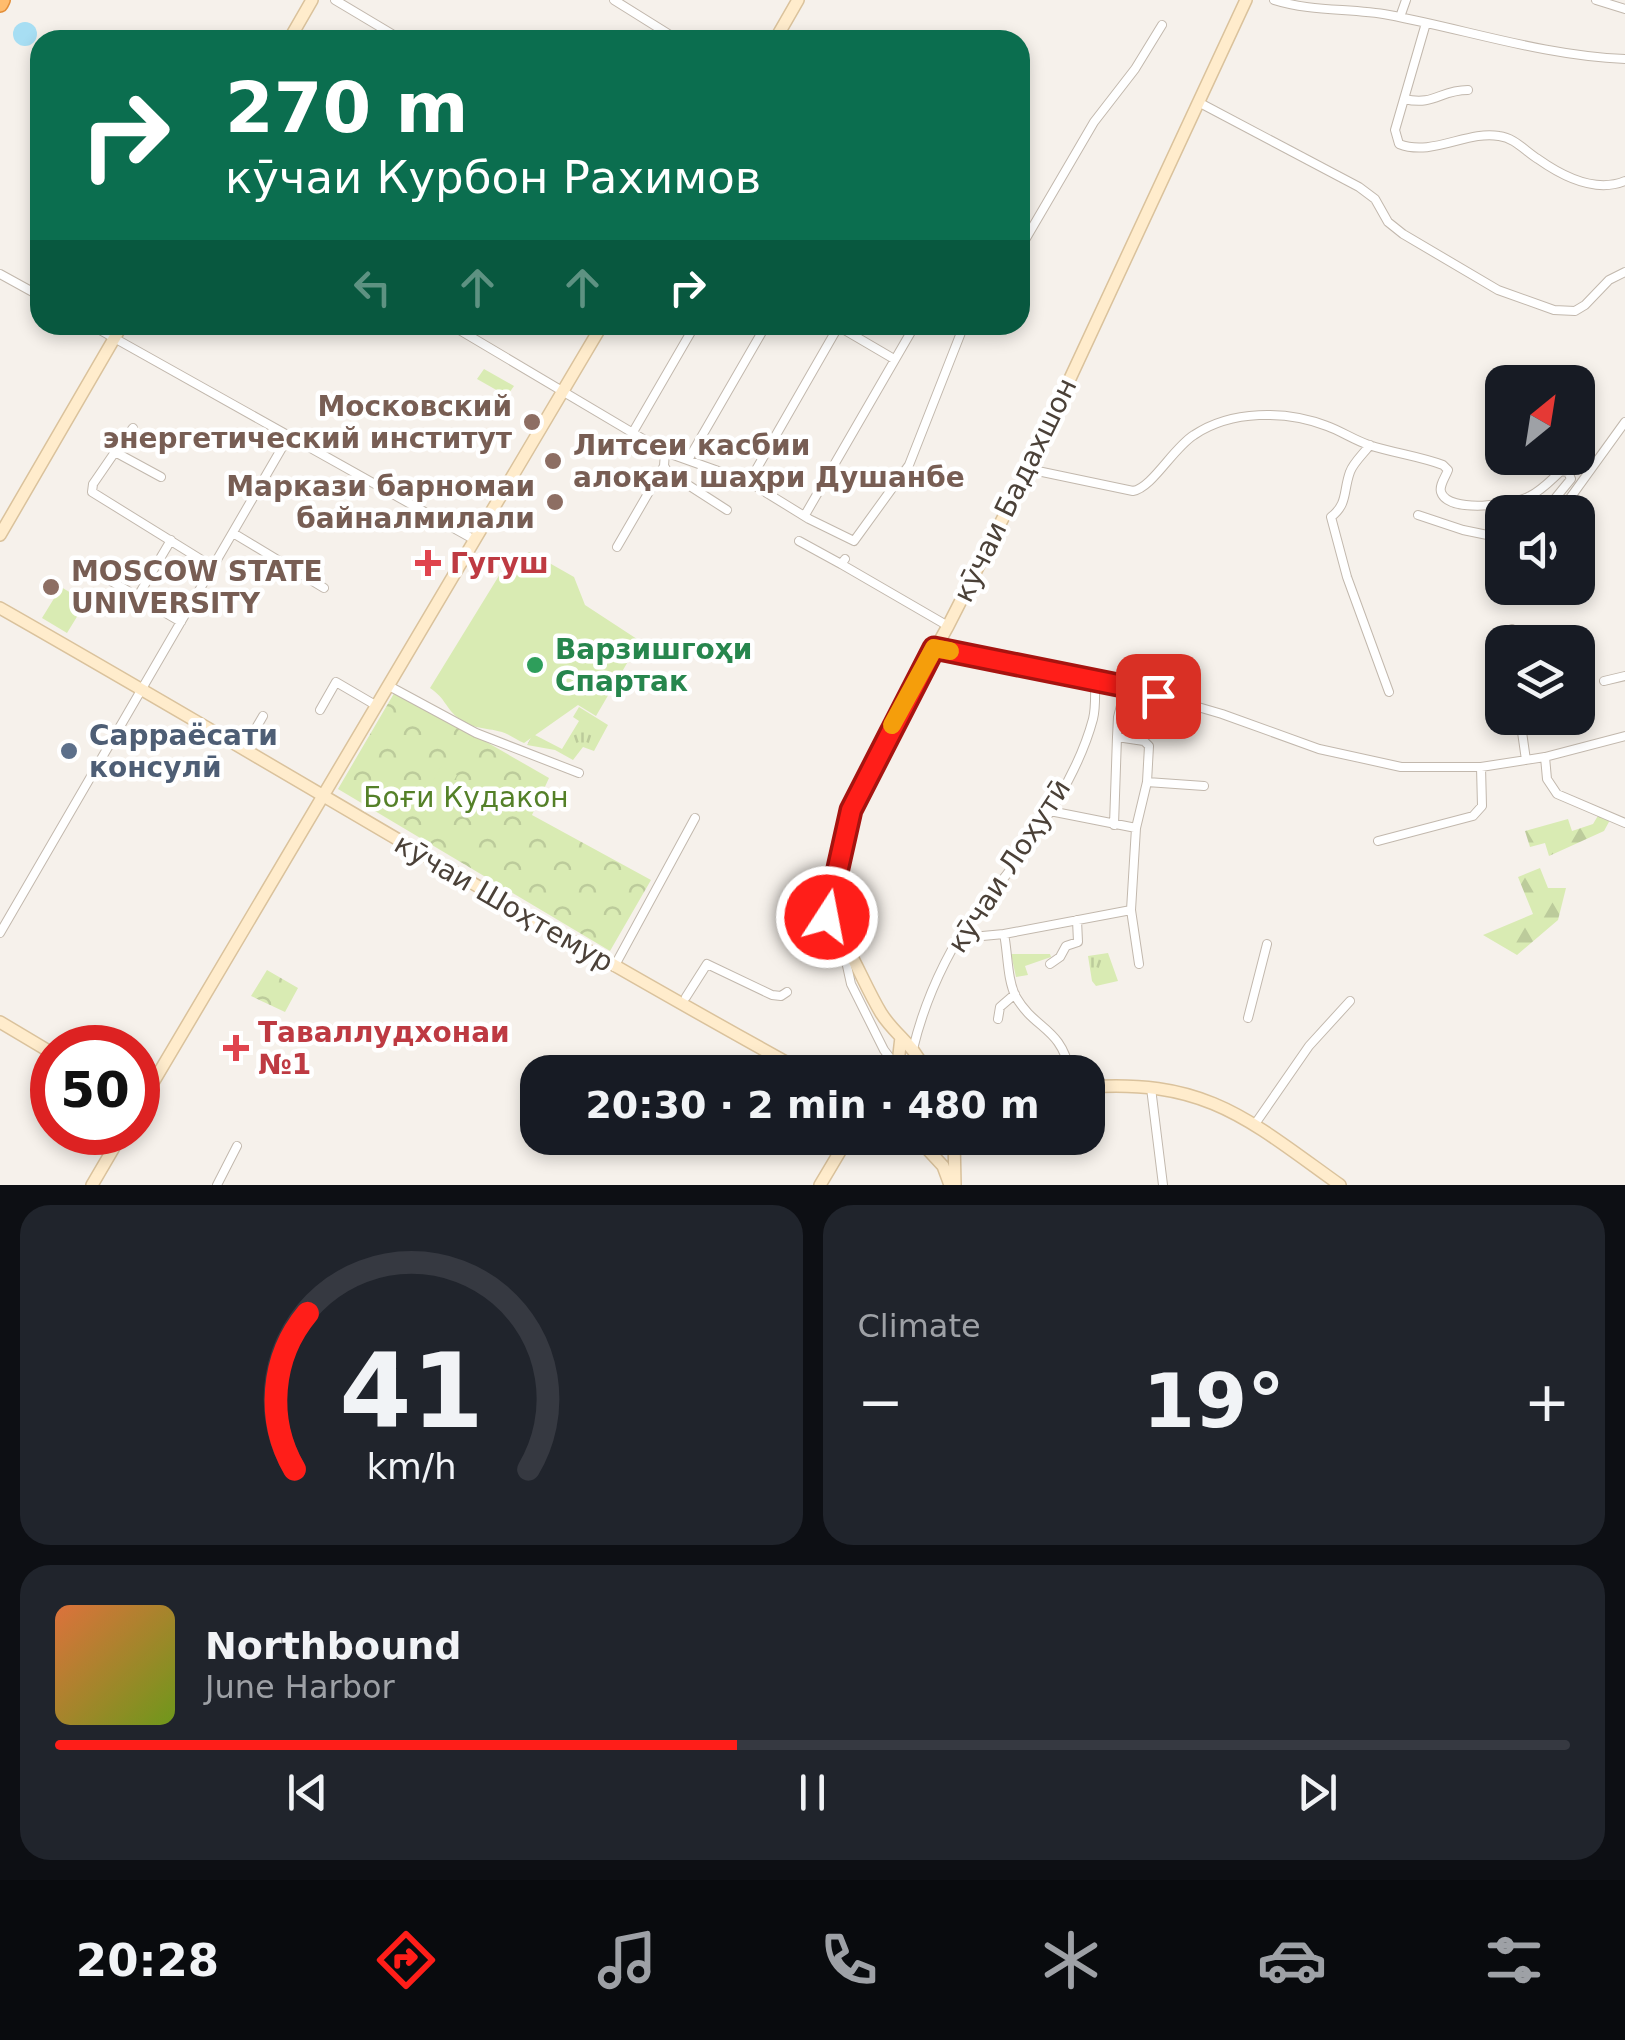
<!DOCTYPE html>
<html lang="en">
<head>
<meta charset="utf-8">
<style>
  body { margin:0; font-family:"DejaVu Sans",sans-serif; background:#20242c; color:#f1f3f6; height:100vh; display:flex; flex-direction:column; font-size:38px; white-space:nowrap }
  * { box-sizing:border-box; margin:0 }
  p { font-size:32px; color:#9ea1a6 }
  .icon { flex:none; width:55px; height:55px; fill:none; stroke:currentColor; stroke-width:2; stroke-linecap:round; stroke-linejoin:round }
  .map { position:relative; height:1185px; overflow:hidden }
  .details { display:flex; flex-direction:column; gap:20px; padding:20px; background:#0d0f14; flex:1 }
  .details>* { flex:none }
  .hud { position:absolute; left:30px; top:30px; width:1000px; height:305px; border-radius:30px; box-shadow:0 5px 15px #0003; background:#0b6e4f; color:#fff; overflow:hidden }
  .needle { width:65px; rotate:30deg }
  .controls { position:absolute; left:1485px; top:365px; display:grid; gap:20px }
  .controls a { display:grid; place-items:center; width:110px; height:110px; border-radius:20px; background:#171b24; box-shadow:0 5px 15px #0003; font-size:50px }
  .speed { position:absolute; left:30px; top:1025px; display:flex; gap:20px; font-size:50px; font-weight:700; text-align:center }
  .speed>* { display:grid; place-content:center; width:130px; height:130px; border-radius:50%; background:#171b24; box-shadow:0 5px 15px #0003; line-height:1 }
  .speed .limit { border:15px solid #d22; background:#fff; color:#111 }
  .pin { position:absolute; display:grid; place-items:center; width:85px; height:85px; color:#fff; margin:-42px; border-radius:20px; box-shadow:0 5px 15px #0006 }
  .me { position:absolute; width:110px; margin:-55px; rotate:11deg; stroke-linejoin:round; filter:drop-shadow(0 0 8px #0008) }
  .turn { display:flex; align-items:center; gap:35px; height:210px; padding:0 30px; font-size:45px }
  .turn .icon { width:130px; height:130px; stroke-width:2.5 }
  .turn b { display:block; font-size:70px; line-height:85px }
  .lanes { display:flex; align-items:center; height:95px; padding:0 30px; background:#0003; justify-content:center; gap:50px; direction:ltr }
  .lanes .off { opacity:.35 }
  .big { font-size:75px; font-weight:700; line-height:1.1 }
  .details .widget { flex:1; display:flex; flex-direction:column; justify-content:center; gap:15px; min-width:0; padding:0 35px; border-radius:30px; background:#20242c }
  .details .dial { align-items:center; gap:0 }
  .dial svg { height:260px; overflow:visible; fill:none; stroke:#363941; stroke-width:7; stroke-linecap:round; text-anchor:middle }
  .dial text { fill:#f1f3f6; stroke:none }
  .song { display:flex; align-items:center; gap:30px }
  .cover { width:120px; height:120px; border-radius:15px; background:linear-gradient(135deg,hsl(20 70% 55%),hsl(80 70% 35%)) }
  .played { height:10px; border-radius:5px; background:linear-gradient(90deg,#ff1e19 45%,#363941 45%) }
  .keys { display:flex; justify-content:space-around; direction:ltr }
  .heat { display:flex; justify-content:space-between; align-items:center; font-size:55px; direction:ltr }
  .details .tiles { flex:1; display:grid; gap:20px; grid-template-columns:1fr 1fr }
  .widget:last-child { grid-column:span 2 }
  .trip { position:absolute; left:520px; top:1055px; width:585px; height:100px; border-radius:30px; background:#171b24; box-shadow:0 5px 15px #0003; font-weight:700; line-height:100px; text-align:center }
  .tabs { display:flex; height:160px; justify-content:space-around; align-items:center; background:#090b0e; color:#9ea1a6 }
  .tabs .icon { width:70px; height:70px }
  .tabs .on { color:#ff1e19 }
  .tabs b { font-size:45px; color:#f1f3f6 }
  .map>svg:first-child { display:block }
  .grass { fill:url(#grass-tufts) }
  .forest { fill:url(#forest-firs) }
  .park { fill:url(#park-crowns) }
  .pitch { fill:#d9ebb3 }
  .water { fill:#a7def3 }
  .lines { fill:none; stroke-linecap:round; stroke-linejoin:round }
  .street-casing { stroke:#c2b8ad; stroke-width:10 }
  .secondary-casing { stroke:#dac29c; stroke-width:14 }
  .highway-casing { stroke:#e38e38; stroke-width:18 }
  .street { stroke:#fff; stroke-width:8 }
  .secondary { stroke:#ffeccc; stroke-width:11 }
  .highway { stroke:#ffbc6d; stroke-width:15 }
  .route-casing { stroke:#a61410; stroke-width:25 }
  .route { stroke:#ff1e19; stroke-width:18 }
  .slow { stroke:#f59e0b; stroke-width:18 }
  .education-dot { fill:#8d6e63; stroke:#fff; stroke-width:4 }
  .health-dot { fill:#e0444e; stroke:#fff; stroke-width:4 }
  .leisure-dot { fill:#2e9e5b; stroke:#fff; stroke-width:4 }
  .service-dot { fill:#5c6f8a; stroke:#fff; stroke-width:4 }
  .labels { text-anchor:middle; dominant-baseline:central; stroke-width:9; stroke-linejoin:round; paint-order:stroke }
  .education-label { font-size:28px; font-weight:bold; fill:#785e54; stroke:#fff; text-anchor:end }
  .street-label { font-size:28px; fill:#4b4138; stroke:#fff }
  .health-label { font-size:28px; font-weight:bold; fill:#be3a42; stroke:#fff; text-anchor:start }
  .leisure-label { font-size:28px; font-weight:bold; fill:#27864d; stroke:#fff; text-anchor:start }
  .service-label { font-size:28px; font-weight:bold; fill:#4e5e75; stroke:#fff; text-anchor:start }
  .park-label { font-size:28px; fill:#548028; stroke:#fff }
</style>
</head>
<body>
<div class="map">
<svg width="1625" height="1185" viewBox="0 0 1625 1185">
  <defs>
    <pattern id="grass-tufts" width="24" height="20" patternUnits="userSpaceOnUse" patternTransform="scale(2.5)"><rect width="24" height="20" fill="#d9ebb3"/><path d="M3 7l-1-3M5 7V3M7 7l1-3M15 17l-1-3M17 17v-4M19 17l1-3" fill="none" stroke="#bccb9b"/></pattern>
    <pattern id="forest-firs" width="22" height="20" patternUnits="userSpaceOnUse" patternTransform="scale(2.5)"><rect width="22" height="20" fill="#d9ebb3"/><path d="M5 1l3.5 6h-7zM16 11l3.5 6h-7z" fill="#bccb9b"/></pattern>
    <pattern id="park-crowns" width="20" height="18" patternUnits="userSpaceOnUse" patternTransform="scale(2.5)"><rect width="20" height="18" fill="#d9ebb3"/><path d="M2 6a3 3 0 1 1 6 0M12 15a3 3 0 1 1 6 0" fill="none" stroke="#bccb9b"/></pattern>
  </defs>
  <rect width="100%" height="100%" fill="#f6f1eb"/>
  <path class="grass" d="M579,707L608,725L594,751L583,747L573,760L555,750L527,745L533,734L562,749L579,721L573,717Z
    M1108,953L1118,981L1096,986L1092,981L1088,956Z"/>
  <path class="forest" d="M1599,814L1610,820L1604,831L1549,856L1545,843L1530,847L1525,831L1568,819L1572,831L1593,824Z
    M1540,868L1548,888H1566L1558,920L1517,955L1483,935L1533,914L1518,877Z
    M1011,954H1050L1051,957L1025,966L1028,975L1016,977Z"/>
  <path class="park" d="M396,690L549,778L532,815L651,880L610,951L338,789Z
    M267,970L298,988L285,1012L251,996Z"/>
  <path class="pitch" d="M484,369L514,386L507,396L477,379Z
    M530,552L574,577L585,605L640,641L596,716L578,705L524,743C517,740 509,734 502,732C484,727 474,730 457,717C445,707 446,699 430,688L508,561Z
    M61,587L86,602L67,633L42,618Z
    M441,766L457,775L441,805L425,796Z"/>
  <path class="water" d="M13 34a12 12 0 1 1 24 0a12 12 0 1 1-24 0Z"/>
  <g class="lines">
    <defs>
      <path id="street" d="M335,0L402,40
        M614,0L678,40
        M1274,0C1312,12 1351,8 1389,15C1468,30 1545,56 1625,59
        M1596,0L1625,9
        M1400,17L1406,0
        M1426,23L1395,130L1399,144C1432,157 1468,130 1499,136C1515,138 1525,151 1538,159C1562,176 1596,193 1625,181
        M1404,99C1436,106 1439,90 1468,90
        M1200,103L1359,187L1375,199L1388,222L1403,234L1498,290L1554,310L1575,311L1585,305L1609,280L1625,272
        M1020,238L1025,240L1094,122L1135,69L1162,25
        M0,274L40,296
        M91,325L473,539
        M451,325L665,452L749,482L809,519L854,541L909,465L964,325
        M836,325L894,359
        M133,428L115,452L161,477
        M633,432L695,325
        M1370,445C1364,453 1353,463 1350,472C1343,491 1348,504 1331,517L1347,577L1389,692
        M115,452L93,484L92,492L213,567
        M688,460L766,325
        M664,466L668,472L727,510
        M1028,469L1133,491C1152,488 1173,448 1194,435C1231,410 1286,410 1327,426C1341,431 1354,440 1369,445C1393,453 1419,456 1443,465L1448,470C1446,476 1439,485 1441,492C1448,514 1515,505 1530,496C1542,490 1551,480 1561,471L1568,472L1571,479L1544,512
        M749,482L838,327
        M1560,512L1625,422
        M805,515L915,325
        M1418,515L1463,530L1502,538
        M233,533L324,588
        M799,541L841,564
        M617,547L664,466L665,452
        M845,559L841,564L948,626
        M99,574L181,622
        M138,596L171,540
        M1512,629L1513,642
        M934,648L1123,685L1222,714L1319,749L1401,767H1481L1545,757L1625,736
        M1604,681L1625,676
        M389,686L476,733L579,773
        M1126,687L1118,717L1117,737L1144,741L1149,746L1147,782L1136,828L1131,910L1139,964
        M320,710L336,682L377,706
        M1520,718L1526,760
        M245,747L263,716
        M1545,757L1547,779L1557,794L1625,823
        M1147,782L1204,786
        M1050,811L1136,828
        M1114,825L1117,737
        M1378,841L1473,816L1482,806L1481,767
        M818,924L844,952L851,984L884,1050L896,1066
        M0,933L290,434
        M1004,934C1008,953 1007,980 1016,997C1035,1030 1061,1027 1070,1072
        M961,938L1004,934L1131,910
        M1050,964L1060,957L1066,946L1078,942L1077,920
        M614,967L695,818
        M686,997L707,964L772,995L781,996L787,992
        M1248,1018L1267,944
        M998,1019L1000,1007L1015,994
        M913,1049C925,999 948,951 977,909C986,897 998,886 1007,874C1041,828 1078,775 1093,719C1096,707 1095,693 1095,681
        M1151,1088L1163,1185
        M1255,1124L1309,1046L1350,1001
        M217,1185L237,1146"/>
      <path id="secondary" d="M289,40L312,0
        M775,40L798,0
        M0,535L122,325
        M0,608C269,761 533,923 804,1072
        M0,1022L52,1053
        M924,1069C915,1046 894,1034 881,1013C862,981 851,947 827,917L851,810L890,730L948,626L1028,469L1246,0
        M897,1072L901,1037
        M900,1072L910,1068L933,1072
        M1088,1087C1207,1079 1249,1120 1340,1185
        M138,1108L602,325
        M917,1138L943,1166L950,1185
        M954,1138L955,1185
        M92,1185L123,1132
        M820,1185L848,1138"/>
      <path id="highway" d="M0,4L2,0"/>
    </defs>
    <use href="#street" class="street-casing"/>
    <use href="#secondary" class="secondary-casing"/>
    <use href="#highway" class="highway-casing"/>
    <use href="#street" class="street"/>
    <use href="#secondary" class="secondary"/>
    <use href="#highway" class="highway"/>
  </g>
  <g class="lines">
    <defs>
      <path id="route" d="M827,917L851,810L934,648L1123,686L1158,696"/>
    </defs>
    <use href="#route" class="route-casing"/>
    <use href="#route" class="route"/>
    <path class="slow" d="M892,725L934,648L950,651"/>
  </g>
  <g class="education-dot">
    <circle cx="532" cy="422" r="10"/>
    <circle cx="553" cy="461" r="10"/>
    <circle cx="555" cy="502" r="10"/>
    <circle cx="51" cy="587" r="10"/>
  </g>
  <g class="health-dot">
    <path d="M423 548h10v10h10v10h-10v10h-10v-10h-10v-10h10z"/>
    <path d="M231 1033h10v10h10v10h-10v10h-10v-10h-10v-10h10z"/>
  </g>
  <circle class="leisure-dot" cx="535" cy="665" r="10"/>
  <circle class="service-dot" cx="69" cy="751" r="10"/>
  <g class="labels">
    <g class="education-label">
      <text x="512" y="406">Московский<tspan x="512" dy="32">энергетический институт</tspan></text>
      <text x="573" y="445" text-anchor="start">Литсеи касбии<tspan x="573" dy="32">алоқаи шаҳри Душанбе</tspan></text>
      <text x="535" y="486">Маркази барномаи<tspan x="535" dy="32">байналмилали</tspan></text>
      <text x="71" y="571" text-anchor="start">MOSCOW STATE<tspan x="71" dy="32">UNIVERSITY</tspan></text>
    </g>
    <g class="street-label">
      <text transform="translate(1015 490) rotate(-64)">кӯчаи Бадахшон</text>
      <text transform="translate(1009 866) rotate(-57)">кӯчаи Лоҳутӣ</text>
      <text transform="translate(504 903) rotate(30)">кӯчаи Шоҳтемур</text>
    </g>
    <g class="health-label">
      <text x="450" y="563">Гугуш</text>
      <text x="258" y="1032">Таваллудхонаи<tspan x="258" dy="32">№1</tspan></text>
    </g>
    <g class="leisure-label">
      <text x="555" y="649">Варзишгоҳи<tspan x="555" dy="32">Спартак</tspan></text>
    </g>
    <g class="service-label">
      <text x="89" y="735">Сарраёсати<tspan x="89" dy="32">консулӣ</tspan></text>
    </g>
    <g class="park-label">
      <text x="466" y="797">Боғи Кудакон</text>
    </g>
  </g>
</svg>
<div class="controls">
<a><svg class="needle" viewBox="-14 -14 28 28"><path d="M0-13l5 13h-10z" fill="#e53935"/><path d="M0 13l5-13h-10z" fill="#9ea1a6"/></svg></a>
<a><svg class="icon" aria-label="sound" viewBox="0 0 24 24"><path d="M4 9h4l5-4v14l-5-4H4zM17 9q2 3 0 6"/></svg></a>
<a><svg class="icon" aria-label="layers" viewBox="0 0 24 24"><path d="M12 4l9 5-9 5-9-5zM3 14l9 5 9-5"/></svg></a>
</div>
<div class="speed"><div class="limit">50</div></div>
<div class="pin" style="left:1158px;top:696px;background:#d93025"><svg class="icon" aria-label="arrive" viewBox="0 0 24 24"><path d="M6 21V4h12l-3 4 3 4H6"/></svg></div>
<svg class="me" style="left:827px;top:917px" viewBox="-20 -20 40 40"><circle r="17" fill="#ff1e19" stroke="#fff" stroke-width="3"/><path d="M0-11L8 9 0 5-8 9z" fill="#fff"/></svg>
<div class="trip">20:30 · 2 min · 480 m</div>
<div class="hud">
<div class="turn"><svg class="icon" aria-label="right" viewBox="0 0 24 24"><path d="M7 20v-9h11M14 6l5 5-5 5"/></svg><div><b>270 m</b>кӯчаи Курбон Рахимов</div></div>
<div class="lanes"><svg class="icon off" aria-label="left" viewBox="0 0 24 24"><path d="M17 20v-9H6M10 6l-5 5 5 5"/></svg><svg class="icon off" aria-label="ahead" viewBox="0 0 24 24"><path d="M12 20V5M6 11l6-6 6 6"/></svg><svg class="icon off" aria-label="ahead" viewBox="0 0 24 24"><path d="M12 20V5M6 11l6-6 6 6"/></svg><svg class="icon" aria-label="right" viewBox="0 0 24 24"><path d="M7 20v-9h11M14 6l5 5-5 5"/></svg></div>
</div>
</div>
<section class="details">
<div class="tiles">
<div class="widget dial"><svg viewBox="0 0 100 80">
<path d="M14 69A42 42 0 1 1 86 69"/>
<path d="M14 69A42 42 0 0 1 18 21" stroke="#ff1e19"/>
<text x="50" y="56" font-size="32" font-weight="700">41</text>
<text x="50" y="72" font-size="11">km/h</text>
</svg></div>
<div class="widget"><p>Climate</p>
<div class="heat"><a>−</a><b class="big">19°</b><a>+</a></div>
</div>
<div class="widget">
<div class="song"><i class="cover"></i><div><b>Northbound</b><p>June Harbor</p></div></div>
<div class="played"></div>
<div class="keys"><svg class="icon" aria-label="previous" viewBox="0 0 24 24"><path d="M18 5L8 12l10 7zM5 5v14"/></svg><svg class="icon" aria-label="pause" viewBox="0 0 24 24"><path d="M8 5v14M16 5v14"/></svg><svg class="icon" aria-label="next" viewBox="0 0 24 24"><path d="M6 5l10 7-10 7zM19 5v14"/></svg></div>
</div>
</div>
</section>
<nav class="tabs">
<b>20:28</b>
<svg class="icon on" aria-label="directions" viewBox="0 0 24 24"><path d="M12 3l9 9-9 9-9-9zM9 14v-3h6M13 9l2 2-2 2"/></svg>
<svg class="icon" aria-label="music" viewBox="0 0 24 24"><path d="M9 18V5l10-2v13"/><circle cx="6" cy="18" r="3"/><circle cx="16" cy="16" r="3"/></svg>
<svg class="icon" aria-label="phone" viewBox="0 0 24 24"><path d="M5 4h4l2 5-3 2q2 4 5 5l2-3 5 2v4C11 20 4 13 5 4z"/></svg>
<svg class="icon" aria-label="climate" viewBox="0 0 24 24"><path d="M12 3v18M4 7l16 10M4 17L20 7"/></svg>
<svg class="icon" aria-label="car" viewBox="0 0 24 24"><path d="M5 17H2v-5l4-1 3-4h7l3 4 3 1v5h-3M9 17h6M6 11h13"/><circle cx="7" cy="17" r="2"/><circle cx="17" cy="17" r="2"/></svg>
<svg class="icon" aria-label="filters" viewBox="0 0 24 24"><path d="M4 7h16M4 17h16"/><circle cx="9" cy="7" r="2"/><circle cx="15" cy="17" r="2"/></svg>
</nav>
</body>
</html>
